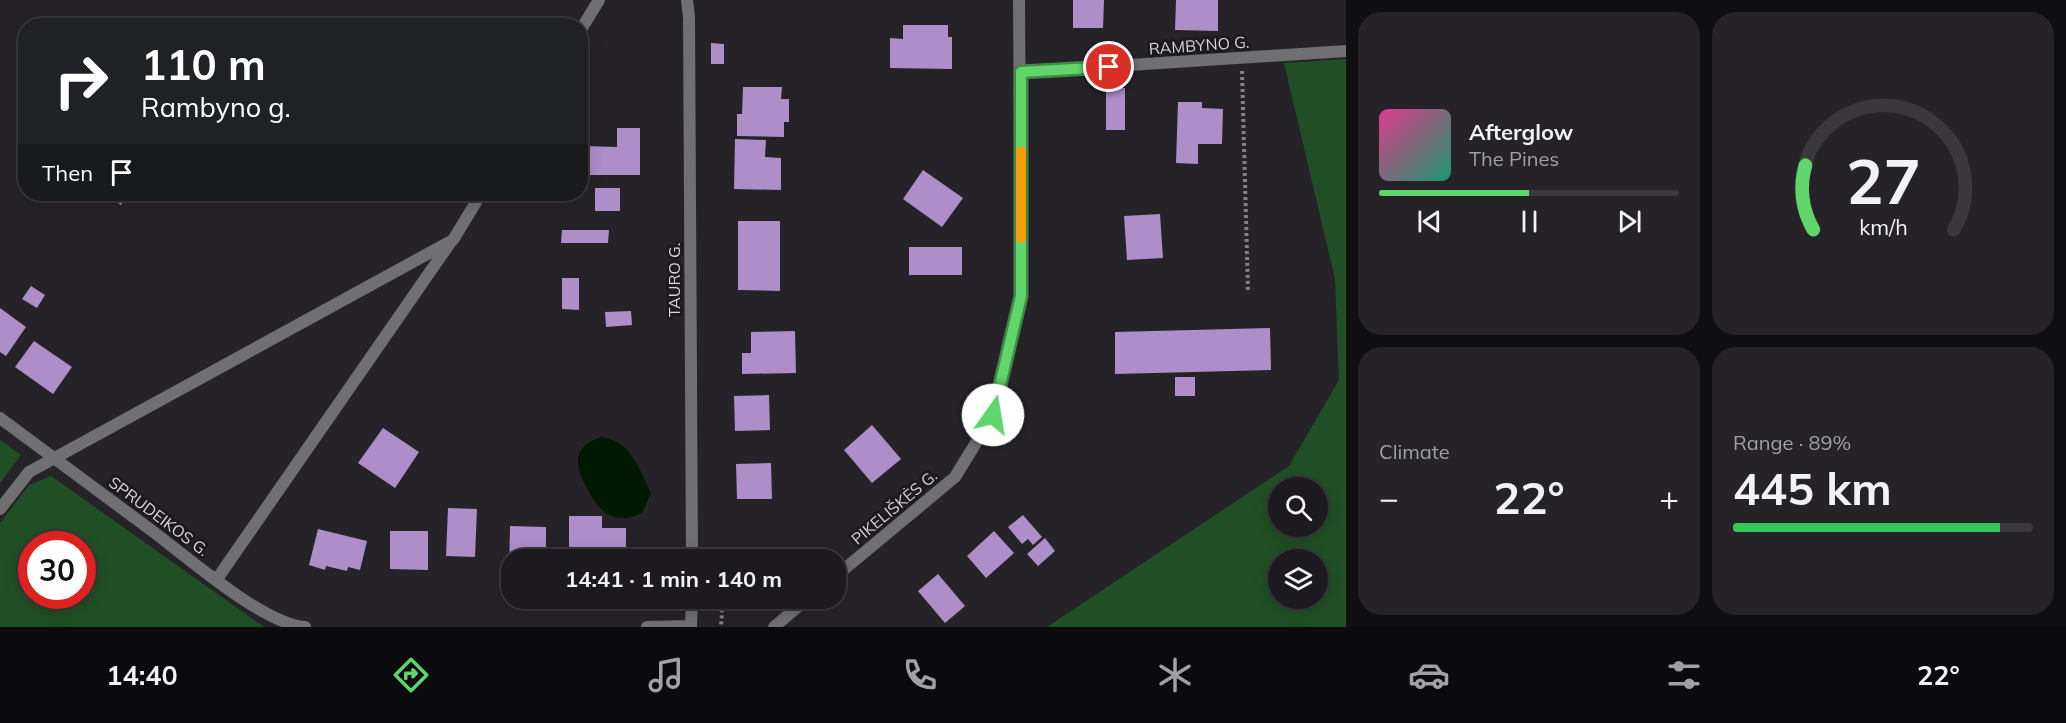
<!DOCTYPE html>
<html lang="en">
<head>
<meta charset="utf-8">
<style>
  body { margin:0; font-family:Mulish,sans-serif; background:#252327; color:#f1f3f6; height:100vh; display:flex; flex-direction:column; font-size:22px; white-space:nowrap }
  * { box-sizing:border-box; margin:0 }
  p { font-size:20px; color:#a0a1a4 }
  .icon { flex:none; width:33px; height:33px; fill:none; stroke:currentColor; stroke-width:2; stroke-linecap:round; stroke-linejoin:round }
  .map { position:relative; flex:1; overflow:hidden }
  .panel { display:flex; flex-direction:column; gap:12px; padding:12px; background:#0f0e10; width:720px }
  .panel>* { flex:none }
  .top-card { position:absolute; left:18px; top:18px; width:570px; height:183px; border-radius:24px; box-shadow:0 3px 15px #0003,0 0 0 2px #3a383c; background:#202124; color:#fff; overflow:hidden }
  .tools { position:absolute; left:1268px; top:477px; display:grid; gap:12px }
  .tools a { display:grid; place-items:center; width:60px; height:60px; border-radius:50%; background:#1c1a1e; box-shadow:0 3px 15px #0003,0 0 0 2px #3a383c; font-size:30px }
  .speed { position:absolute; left:18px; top:531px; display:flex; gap:12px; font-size:30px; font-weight:700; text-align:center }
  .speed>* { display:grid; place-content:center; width:78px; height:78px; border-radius:50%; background:#1c1a1e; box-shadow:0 3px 15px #0003,0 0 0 2px #3a383c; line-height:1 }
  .speed .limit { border:9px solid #d22; background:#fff; color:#111 }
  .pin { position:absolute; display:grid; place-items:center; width:51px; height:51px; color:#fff; margin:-26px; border:3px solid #fff; border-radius:50%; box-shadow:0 2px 6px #0007 }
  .me { position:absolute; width:66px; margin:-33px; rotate:13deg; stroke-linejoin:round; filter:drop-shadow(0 0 4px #0008) }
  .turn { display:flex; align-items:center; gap:21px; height:126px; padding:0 24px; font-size:27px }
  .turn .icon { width:78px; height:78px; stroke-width:2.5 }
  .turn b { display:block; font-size:42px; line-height:51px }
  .then { display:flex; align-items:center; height:57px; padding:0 24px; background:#0003; gap:12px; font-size:22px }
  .big { font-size:45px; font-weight:700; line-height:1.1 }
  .panel .widget { flex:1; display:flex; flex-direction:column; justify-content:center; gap:9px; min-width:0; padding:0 21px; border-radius:24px; background:#252327 }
  .panel .dial { align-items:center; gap:0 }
  .dial svg { height:156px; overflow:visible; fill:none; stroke:#3a383c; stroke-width:7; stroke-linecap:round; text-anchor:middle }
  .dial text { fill:#f1f3f6; stroke:none }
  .song { display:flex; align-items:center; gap:18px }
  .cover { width:72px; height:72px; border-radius:9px; background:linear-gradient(135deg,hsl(330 70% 55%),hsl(160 70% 35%)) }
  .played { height:6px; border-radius:3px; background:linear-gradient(90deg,#60d56b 50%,#3a383c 50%) }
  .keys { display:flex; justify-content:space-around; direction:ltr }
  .heat { display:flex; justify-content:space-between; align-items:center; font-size:33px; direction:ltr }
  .charge { height:9px; border-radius:4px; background:linear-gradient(90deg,#34c759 89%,#3a383c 0) }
  .panel .tiles { flex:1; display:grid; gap:12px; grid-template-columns:repeat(2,1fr) }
  .trip { position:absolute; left:501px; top:549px; width:345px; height:60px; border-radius:24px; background:#1c1a1e; box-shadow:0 3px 15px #0003,0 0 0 2px #3a383c; font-weight:700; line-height:60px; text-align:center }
  .tab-bar { display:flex; height:96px; justify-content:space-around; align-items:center; background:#0b0a0c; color:#a0a1a4 }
  .tab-bar .icon { width:42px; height:42px }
  .tab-bar .selected { color:#60d56b }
  .tab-bar b { font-size:27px; color:#f1f3f6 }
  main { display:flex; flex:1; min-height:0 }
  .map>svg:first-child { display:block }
  .green { fill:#204f25; fill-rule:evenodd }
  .water { fill:#011803 }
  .building { fill:#ad8ec8 }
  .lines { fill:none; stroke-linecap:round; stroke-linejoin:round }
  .path { stroke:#838185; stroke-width:4; stroke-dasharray:3 3; stroke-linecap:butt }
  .minor { stroke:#706f71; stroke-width:12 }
  .route-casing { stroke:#3e8a46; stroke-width:15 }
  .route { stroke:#60d56b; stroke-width:10 }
  .slow { stroke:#f59e0b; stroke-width:10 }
  .labels { text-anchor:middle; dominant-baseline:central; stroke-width:6; stroke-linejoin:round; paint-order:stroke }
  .street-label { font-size:16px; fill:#d7d5d8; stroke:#1c1a1e }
</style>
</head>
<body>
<main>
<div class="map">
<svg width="1346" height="627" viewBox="0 0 1346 627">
  <rect width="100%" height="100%" fill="#262328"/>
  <path class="green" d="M1346,59V627H1047L1289,466L1339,380L1335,279L1284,63ZM1278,488H1317V526H1278ZM1278,560H1317V598H1278Z
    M0,440L21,455L0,483Z
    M51,476L264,627H0V523L29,485ZM82,544V596H32V544Z"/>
  <path class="water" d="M601,437C632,441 638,468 651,493L642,513C614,526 599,512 587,488C574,464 572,447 601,437Z"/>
  <path class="building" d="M1073,0H1104L1103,28H1073Z
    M1176,0H1218V31L1175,30Z
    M903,25H948V37H952V69L890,68V38L903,39Z
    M711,43L724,44V64H711Z
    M743,87H782L781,99H789V122H784V137L737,136V114H742Z
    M1106,88H1125V130H1106Z
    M1178,102H1202V108L1223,109L1222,144H1198V164L1176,163Z
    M617,128H640V175H585V146L617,147Z
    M735,139L766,140L765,157L781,158V190L734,189Z
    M923,170L963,198L942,227L903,199Z
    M595,188H620V211H595Z
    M104,194H128L121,205Z
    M1160,214L1163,258L1127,260L1124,216Z
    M738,221H780V291L738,290Z
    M562,230H609L608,243H561Z
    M909,247H962V275H909Z
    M562,278H579V310L562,309Z
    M31,286L45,295L37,308L22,299Z
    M0,308L26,327L6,356L0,352Z
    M631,311L632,325L606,327L605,312Z
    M1270,328L1271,370L1115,374V332Z
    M795,331L796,373L742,374V353H751V332Z
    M34,341L72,367L53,394L15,367Z
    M1175,377H1195V396H1175Z
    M769,395L770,430L735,431L734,396Z
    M872,425L901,459L872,483L844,450Z
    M383,428L419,452L395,488L358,463Z
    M771,463L772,499H737L736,464Z
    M448,508L477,509L475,557L446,556Z
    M1023,515L1042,537L1033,545L1028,539L1022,544L1008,527Z
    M569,516H602V528H626V560H569Z
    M510,526L546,527V548H557V560H512V574H509Z
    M318,529L367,541L360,570L348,567L347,571L326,566L325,570L309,565Z
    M390,531H428V570L390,569Z
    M994,531L1014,553L986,578L967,556Z
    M1045,538L1055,551L1038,566L1027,554Z
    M938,574L965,606L945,623L918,591Z"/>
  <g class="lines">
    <path class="path" d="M1242,71L1248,292
      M718,598L722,612L721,627"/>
    <path class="minor" d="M687,0L689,18L692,560
      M580,31L599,0
      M1021,72L1346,51
      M0,418C52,456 103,495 155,533C189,559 264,624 305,627
      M0,509L29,472L453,240L481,194
      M836,576L955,477L993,415L1021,296L1019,0
      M217,579L450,243
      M647,627L691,626
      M691,627L692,598
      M774,627L808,598"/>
  </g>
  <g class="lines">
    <defs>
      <path id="route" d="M993,415L1021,296V72L1109,67"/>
    </defs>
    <use href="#route" class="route-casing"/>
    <use href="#route" class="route"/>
    <path class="slow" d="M1021,151V238"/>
  </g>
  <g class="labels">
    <g class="street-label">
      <text transform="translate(1199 45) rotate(-4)">RAMBYNO G.</text>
      <text transform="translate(674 280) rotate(-90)">TAURO G.</text>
      <text transform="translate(894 507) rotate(-40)">PIKELIŠKĖS G.</text>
      <text transform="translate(159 516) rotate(37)">SPRUDEIKOS G.</text>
    </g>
  </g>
</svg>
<div class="tools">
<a><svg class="icon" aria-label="search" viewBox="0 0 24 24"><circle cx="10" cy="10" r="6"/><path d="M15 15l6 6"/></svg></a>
<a><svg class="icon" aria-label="layers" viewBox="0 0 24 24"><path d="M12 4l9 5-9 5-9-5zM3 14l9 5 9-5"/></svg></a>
</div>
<div class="speed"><div class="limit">30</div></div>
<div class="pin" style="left:1109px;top:67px;background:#d93025"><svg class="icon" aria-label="arrive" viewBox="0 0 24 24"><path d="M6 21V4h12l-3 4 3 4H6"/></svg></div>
<svg class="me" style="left:993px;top:415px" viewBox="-20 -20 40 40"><circle r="19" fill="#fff"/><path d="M0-13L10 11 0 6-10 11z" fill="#60d56b"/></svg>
<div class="trip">14:41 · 1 min · 140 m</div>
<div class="top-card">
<div class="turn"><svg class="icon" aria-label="right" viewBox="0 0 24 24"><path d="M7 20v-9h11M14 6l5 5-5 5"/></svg><div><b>110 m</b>Rambyno g.</div></div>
<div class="then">Then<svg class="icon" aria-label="arrive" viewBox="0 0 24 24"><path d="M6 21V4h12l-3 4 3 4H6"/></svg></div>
</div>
</div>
<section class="panel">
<div class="tiles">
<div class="widget">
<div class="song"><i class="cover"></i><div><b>Afterglow</b><p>The Pines</p></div></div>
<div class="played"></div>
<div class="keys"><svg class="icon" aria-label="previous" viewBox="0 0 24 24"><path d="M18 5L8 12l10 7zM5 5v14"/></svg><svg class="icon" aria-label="pause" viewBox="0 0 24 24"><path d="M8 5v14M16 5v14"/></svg><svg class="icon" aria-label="next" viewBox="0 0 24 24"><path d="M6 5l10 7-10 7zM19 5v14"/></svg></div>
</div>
<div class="widget dial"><svg viewBox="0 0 100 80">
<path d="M14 69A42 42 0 1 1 86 69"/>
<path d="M14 69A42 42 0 0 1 10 36" stroke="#60d56b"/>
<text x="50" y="56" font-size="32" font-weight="700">27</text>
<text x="50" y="72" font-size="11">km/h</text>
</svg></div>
<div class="widget"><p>Climate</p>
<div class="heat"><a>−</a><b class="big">22°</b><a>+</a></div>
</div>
<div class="widget"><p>Range · 89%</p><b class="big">445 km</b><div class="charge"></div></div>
</div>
</section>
</main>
<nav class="tab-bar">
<b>14:40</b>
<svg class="icon selected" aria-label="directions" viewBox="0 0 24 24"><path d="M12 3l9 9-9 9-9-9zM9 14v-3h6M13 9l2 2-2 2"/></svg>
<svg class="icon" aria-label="music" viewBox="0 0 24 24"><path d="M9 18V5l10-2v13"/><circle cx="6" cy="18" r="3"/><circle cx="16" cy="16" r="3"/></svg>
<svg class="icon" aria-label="phone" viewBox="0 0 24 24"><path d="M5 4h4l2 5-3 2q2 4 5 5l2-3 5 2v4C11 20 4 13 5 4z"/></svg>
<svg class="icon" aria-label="climate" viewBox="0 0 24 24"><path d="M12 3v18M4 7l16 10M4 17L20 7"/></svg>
<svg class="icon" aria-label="car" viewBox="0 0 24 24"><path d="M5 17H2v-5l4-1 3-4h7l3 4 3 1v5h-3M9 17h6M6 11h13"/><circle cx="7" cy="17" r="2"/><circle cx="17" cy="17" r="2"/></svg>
<svg class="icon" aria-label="filters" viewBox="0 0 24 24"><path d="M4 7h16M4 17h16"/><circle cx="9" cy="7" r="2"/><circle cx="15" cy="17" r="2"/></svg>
<b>22°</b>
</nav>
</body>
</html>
